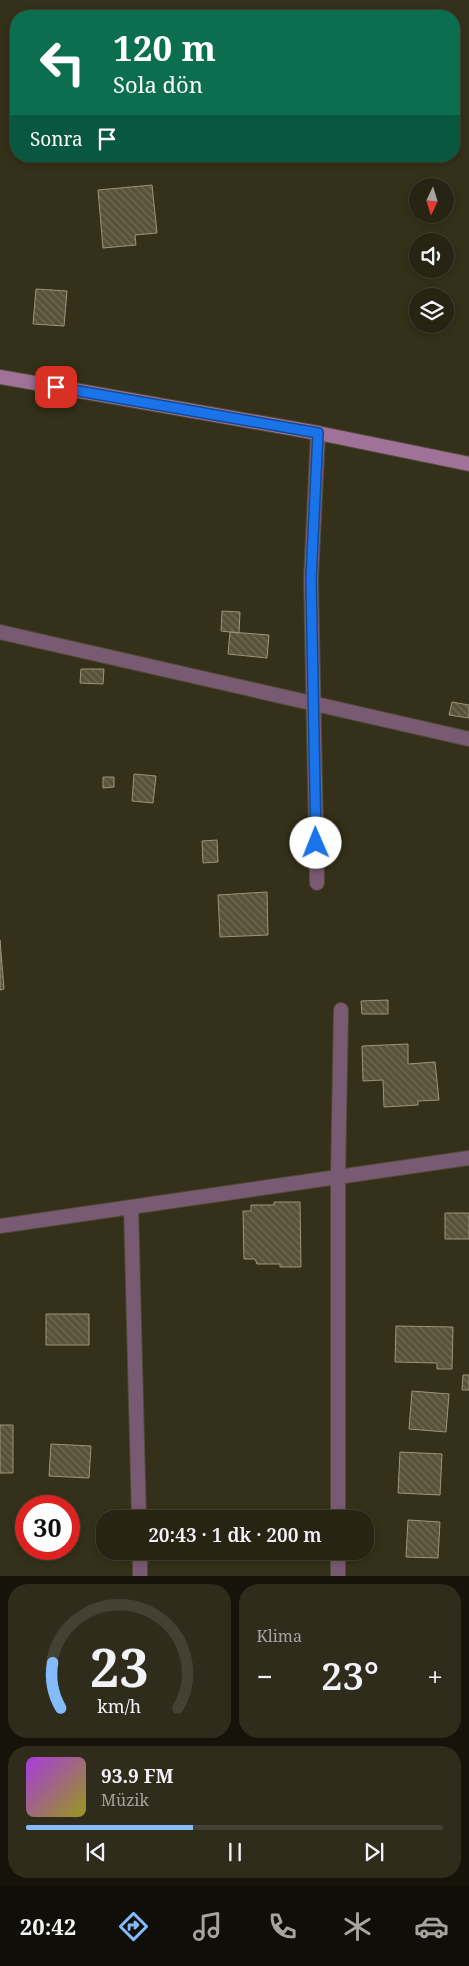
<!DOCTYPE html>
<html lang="tr">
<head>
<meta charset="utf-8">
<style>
  body { margin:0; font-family:"Noto Serif",serif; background:#302c1c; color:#f1f3f6; height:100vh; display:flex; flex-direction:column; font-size:19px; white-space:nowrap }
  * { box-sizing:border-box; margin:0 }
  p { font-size:16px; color:#a5a4a0 }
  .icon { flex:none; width:28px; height:28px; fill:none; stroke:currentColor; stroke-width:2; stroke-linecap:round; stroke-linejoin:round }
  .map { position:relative; height:1576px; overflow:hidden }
  .details { display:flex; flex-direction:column; gap:8px; padding:8px; background:#16140a; flex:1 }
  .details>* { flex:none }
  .banner { position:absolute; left:10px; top:10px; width:450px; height:152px; border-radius:20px; box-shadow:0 2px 8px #0003,0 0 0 1px #444133; background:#0b6e4f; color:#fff; overflow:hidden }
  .needle { width:32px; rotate:184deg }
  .fabs { position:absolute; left:409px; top:178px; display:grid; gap:10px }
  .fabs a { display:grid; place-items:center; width:45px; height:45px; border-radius:50%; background:#282413; box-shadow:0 2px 8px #0003,0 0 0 1px #444133; font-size:25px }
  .speed { position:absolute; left:15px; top:1495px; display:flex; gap:10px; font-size:25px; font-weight:700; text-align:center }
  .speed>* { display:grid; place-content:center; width:65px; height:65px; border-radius:50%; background:#282413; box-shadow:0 2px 8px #0003,0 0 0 1px #444133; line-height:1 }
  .speed .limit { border:8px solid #d22; background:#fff; color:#111 }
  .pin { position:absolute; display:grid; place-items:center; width:42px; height:42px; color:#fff; margin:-21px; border-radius:10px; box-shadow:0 2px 8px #0006 }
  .me { position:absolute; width:55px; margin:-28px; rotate:359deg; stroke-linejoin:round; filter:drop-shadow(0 0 4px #0008) }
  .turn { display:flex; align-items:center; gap:18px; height:105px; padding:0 20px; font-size:22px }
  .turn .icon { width:65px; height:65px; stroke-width:2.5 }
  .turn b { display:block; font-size:35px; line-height:42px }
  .then { display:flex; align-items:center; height:48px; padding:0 20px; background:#0003; gap:10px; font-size:19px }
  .big { font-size:38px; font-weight:600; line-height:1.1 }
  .details .tile { flex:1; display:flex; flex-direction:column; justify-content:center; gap:8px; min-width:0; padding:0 18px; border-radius:20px; background:#302c1c }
  .details .dial { align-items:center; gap:0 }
  .dial svg { height:130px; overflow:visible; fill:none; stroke:#444133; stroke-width:7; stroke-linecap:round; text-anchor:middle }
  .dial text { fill:#f1f3f6; stroke:none }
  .song { display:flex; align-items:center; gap:15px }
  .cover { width:60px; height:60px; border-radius:8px; background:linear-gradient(135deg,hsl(280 70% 55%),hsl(60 70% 35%)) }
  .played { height:5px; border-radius:2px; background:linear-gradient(90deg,#84bcfb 40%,#444133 40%) }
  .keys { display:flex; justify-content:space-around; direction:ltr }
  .heat { display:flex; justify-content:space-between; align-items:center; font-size:28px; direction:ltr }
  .details .tiles { flex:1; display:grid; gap:8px; grid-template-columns:1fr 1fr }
  .tile:last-child { grid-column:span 2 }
  .trip { position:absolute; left:96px; top:1510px; width:278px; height:50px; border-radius:20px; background:#282413; box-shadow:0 2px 8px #0003,0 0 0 1px #444133; font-weight:600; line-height:50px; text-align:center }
  .tab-bar { display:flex; height:80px; justify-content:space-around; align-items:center; background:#100e08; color:#a5a4a0 }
  .tab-bar .icon { width:35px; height:35px }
  .tab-bar .on { color:#84bcfb }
  .tab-bar b { font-size:22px; color:#f1f3f6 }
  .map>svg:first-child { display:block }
  .building { fill:url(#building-back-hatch); stroke:#9b957b }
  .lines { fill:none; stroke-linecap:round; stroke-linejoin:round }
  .minor-casing { stroke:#504b35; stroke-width:16 }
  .secondary-casing { stroke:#504b35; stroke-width:16 }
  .minor { stroke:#785b73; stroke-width:14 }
  .secondary { stroke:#a07299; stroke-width:14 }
  .route-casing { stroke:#114b97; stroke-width:12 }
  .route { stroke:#1a73e8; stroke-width:9 }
</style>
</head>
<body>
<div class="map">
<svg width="469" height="1576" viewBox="0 0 469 1576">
  <defs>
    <pattern id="building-back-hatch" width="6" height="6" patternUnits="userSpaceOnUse" patternTransform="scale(1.25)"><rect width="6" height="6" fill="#575239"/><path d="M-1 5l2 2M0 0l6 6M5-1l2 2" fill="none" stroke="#706b56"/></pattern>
  </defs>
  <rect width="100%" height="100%" fill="#353019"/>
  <path class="building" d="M152,185L157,233L135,235L136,245L103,248L98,190Z
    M36,289L67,291L64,326L33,324Z
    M222,611L240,612L239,633L221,631Z
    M230,632L269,635L267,658L228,654Z
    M81,669H104L103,684L80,683Z
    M452,702L469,705V718L449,715Z
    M134,774L156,776L153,803L132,801Z
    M103,777H114V787L103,788Z
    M217,840L218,862L203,863L202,841Z
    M267,892L268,935L220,937L218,895Z
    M0,940L4,989L0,990Z
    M388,1000V1014H362L361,1001Z
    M408,1044V1064L435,1062L439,1100L418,1101V1105L384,1107L383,1080L363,1081L362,1046Z
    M274,1202H300L301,1267H280V1264H257L255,1259H244L243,1211H251V1205H274Z
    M445,1213H469V1239H445Z
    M46,1314H89V1345H46Z
    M396,1326L453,1327L452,1369H437V1363L395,1362Z
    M463,1375H469V1390H462Z
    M412,1391L449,1394L446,1432L409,1429Z
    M0,1425H13V1473H0Z
    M51,1444L91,1446L89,1478L49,1476Z
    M400,1452L442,1454L440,1495L398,1493Z
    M408,1520L440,1522L438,1558L406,1557Z"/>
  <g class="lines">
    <defs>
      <path id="minor" d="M0,632L469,739
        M317,883L311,579L318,433
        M131,1207L139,1519
        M0,1226L469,1158
        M338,1519V1177L341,1010
        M140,1551V1576
        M338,1576V1551"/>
      <path id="secondary" d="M0,377L318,433L469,464"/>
    </defs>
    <use href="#minor" class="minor-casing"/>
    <use href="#secondary" class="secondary-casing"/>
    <use href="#minor" class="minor"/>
    <use href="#secondary" class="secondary"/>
  </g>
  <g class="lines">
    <defs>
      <path id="route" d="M56,387L318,433L311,579L316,843"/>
    </defs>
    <use href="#route" class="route-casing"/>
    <use href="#route" class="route"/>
  </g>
</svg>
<div class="fabs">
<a><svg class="needle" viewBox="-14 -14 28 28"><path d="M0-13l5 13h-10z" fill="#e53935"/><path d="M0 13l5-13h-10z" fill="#a5a4a0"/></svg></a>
<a><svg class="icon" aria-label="sound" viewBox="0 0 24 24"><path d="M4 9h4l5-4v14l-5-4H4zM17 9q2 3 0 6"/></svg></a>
<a><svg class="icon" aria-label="layers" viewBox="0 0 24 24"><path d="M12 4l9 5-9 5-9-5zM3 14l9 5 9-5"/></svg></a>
</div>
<div class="speed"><div class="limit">30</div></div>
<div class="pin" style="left:56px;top:387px;background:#d93025"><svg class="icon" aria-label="arrive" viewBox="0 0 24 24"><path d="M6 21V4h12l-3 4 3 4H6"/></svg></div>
<svg class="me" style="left:316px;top:843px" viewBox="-20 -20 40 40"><circle r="19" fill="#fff"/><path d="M0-13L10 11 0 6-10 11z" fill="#1a73e8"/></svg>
<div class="trip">20:43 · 1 dk · 200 m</div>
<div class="banner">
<div class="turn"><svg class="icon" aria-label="left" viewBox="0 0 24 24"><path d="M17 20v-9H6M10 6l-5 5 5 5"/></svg><div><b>120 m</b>Sola dön</div></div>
<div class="then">Sonra<svg class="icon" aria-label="arrive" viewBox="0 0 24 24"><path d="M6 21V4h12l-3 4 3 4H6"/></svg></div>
</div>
</div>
<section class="details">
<div class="tiles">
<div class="tile dial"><svg viewBox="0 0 100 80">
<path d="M14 69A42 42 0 1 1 86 69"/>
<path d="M14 69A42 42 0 0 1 9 41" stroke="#84bcfb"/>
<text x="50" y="56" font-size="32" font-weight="700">23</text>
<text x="50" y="72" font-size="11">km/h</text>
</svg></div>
<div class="tile"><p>Klima</p>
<div class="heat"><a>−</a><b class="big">23°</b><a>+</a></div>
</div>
<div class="tile">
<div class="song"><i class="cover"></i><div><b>93.9 FM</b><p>Müzik</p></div></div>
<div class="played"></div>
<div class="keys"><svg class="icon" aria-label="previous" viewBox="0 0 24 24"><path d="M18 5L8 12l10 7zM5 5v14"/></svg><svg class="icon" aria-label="pause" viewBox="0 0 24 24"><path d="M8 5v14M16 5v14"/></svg><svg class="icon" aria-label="next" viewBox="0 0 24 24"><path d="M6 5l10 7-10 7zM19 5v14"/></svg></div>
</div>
</div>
</section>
<nav class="tab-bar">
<b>20:42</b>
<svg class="icon on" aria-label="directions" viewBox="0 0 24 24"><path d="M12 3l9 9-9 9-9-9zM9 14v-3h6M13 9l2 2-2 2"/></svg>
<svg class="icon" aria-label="music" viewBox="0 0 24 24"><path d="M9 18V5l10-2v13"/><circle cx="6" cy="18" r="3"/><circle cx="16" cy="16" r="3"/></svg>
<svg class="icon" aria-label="phone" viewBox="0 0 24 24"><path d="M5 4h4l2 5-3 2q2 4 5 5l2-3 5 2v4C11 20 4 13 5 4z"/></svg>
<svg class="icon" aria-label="climate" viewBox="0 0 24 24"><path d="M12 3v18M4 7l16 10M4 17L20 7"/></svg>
<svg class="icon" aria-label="car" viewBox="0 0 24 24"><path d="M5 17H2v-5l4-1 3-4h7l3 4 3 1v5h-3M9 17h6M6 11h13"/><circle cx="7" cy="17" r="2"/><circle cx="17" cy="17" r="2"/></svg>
</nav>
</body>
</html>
